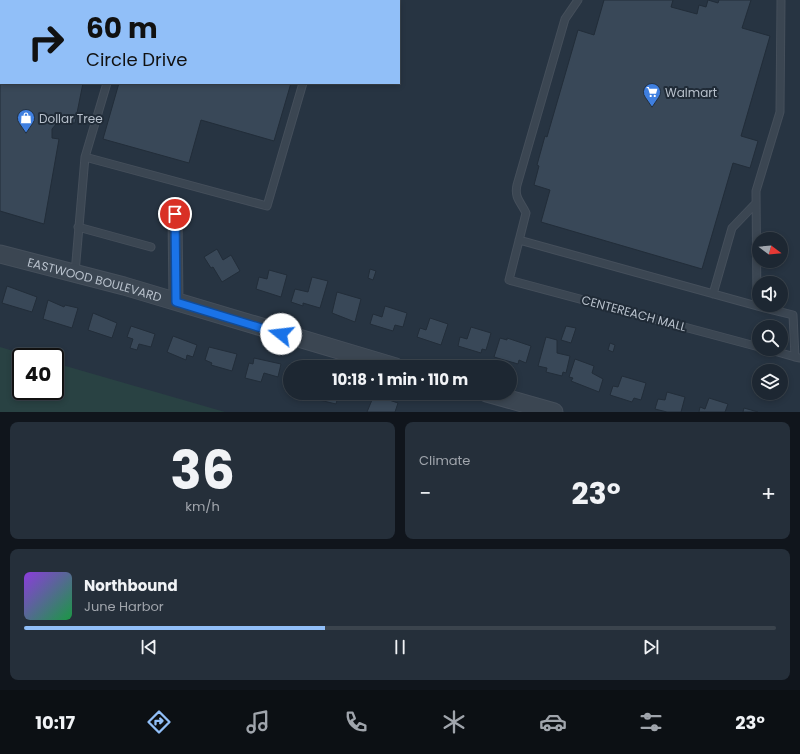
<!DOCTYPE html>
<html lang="en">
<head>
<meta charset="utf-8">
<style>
  body { margin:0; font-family:Poppins,sans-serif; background:#252f3a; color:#f1f3f6; height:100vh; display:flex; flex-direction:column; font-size:15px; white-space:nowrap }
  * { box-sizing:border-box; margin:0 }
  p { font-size:13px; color:#a0a5ac }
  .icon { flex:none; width:22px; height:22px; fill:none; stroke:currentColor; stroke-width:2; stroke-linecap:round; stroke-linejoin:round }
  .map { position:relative; height:412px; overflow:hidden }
  .panel { display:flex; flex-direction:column; gap:10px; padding:10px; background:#10151c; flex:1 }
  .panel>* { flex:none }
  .banner { position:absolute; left:0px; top:0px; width:400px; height:84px; box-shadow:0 2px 6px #0003,0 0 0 1px #3b444d; background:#91bff8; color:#111; overflow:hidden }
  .needle { width:26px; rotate:106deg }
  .tools { position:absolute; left:752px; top:232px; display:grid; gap:8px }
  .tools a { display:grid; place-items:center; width:36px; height:36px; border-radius:50%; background:#1d2732; box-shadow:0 2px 6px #0003,0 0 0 1px #3b444d; font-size:20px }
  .speed { position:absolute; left:12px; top:348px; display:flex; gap:8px; font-size:20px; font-weight:700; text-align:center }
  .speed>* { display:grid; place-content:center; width:52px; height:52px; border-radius:50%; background:#1d2732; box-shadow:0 2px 6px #0003,0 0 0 1px #3b444d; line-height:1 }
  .speed .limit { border:2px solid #111; border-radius:6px; background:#fff; color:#111 }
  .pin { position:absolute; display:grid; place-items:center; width:34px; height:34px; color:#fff; margin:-17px; border:2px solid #fff; border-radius:50%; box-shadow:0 1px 4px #0007 }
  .me { position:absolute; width:44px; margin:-22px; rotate:286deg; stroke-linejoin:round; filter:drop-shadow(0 0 3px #0008) }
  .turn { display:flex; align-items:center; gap:14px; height:84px; padding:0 20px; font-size:18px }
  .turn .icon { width:52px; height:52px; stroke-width:2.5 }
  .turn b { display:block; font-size:28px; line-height:34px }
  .big { font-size:30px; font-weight:700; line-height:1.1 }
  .panel .tile { flex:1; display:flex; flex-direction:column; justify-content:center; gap:6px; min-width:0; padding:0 14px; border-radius:8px; background:#252f3a }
  .panel .dial { align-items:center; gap:0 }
  .dial b { font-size:52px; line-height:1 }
  .song { display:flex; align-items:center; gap:12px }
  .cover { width:48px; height:48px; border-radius:6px; background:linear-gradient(135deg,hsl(270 70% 55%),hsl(140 70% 35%)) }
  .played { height:4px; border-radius:2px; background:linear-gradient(90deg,#91bff8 40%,#3b444d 40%) }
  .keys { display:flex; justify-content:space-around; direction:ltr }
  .heat { display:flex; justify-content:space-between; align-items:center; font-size:22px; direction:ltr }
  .panel .tiles { flex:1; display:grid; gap:10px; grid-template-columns:1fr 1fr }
  .tile:last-child { grid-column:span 2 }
  .trip { position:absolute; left:283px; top:360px; width:234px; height:40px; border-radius:20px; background:#1d2732; box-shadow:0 2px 6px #0003,0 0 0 1px #3b444d; font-weight:700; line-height:40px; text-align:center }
  .tabs { display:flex; height:64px; justify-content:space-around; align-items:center; background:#0c1014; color:#a0a5ac }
  .tabs .icon { width:28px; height:28px }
  .tabs .selected { color:#91bff8 }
  .tabs b { font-size:18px; color:#f1f3f6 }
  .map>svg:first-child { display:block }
  .green { fill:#294243 }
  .building { fill:#394858; stroke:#222d39 }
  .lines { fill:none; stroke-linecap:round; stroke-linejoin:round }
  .service-casing { stroke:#454f5b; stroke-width:9 }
  .minor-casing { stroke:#454f5b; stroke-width:15 }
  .tertiary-casing { stroke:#454f5b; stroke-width:19 }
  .service { stroke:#3b4652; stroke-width:7 }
  .minor { stroke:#3b4652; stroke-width:13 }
  .tertiary { stroke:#3b4652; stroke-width:17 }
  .route-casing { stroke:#114b97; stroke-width:10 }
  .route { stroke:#1a73e8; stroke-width:7 }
  .labels { text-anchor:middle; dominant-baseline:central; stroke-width:4; stroke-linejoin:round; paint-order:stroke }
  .poi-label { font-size:12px; fill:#b8c1cc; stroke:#202b37; text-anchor:start }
  .street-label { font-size:12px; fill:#b8c1cc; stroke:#202b37 }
</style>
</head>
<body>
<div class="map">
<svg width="800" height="412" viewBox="0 0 800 412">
  <rect width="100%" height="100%" fill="#273442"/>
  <path class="green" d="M0,347L33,357H21V391H55V363L225,412H0Z"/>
  <path class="building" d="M0,0H117L1,1V12Z
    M143,0H192L196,1H143Z
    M604,0H673L671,7L697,14L699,5L706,7L708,0L718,3L719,0H751L742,28L770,36L741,136L758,141L750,168L733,163L702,269L541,222L550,190L534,185L539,166L537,165L545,136L547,137L578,30L594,35Z
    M0,42L1,83H83L75,123H57L52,129V138L59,139L44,224L0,211Z
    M119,83H291L274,141L201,120L189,163L103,139Z
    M217,249L223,260L231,255L240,271L222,282L213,267L211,268L204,257Z
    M370,269L376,271L373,280L368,278Z
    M269,270L287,275L281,297L256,289L259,277L267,279Z
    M312,277L328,281L320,308L303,303V306L291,302L295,289L308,292Z
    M7,286L37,297L32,312L2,303Z
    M337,292L361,299L355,322L332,313Z
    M48,300L64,307L65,305L78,308L72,328L43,319Z
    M385,306L407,313L403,327L395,325L393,331L370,324L373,314L382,317Z
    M93,313L117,323L112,338L88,330Z
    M430,318L448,324L441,345L417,337L420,328L426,330Z
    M131,326L155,334L151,347L139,344L137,350L130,348L133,339L127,337Z
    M566,326L576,328L571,343L561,340Z
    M471,327L491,333L486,350L482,349L481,353L458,346L460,337L467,339Z
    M173,336L197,345L193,357L187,355L186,360L167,352Z
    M546,337L557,340V353L570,356L566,373L563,372L562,376L546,372L547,368L538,366Z
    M500,338L507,340V338L531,346L526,363L519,360L518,364L494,357Z
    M610,343L615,345L613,352L608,350Z
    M209,347L237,354L232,371L211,365L212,363L205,360Z
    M254,358L281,364L278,377L264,373L261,382L245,378L249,363L253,364Z
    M575,359L594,366L592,373L603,379L599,392L571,381L573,378L569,377Z
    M622,376L646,383L641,400L634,398L632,402L610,395L613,386L618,387Z
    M667,392L685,397L681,412H667L655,409L658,399L665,400Z
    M312,393H339L336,404L311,398Z
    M374,395L398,403L395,412H367Z
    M709,398L728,404L725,412H699L700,407L705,409Z
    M744,408L758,412H743Z"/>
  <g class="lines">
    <defs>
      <path id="service" d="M236,0L240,1
        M578,0L565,19L517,185C514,198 521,202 526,213L509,280L759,347
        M781,0L780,112L756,191L757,306L793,315L795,357L800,358
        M130,1L131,0
        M326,1L327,0
        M0,24H1
        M85,157L267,206L303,83
        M78,227L151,247
        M519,240L757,306
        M75,273L85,157L107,83
        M713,294L732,228L756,203
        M767,349L795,357"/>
      <path id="minor" d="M175,214L176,302"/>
      <g id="tertiary">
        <path id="s1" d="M0,254L124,286L396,367"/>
        <path d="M487,393L554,412"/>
      </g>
    </defs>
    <use href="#service" class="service-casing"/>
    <use href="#minor" class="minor-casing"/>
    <use href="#tertiary" class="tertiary-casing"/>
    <use href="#service" class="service"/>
    <use href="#minor" class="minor"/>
    <use href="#tertiary" class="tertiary"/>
  </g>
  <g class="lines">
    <defs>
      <path id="route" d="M175,214L176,302L281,334"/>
    </defs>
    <use href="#route" class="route-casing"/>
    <use href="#route" class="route"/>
  </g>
  <defs>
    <symbol id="supermarket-pin" viewBox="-11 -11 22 30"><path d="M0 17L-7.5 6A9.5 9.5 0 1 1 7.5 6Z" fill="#3f7fe0" stroke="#202b37"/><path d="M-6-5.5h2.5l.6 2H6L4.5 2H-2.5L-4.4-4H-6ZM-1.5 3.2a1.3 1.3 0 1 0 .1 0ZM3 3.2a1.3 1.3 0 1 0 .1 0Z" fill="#fff"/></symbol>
    <symbol id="shop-pin" viewBox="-11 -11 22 30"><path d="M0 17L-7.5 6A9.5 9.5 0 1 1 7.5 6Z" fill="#3f7fe0" stroke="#202b37"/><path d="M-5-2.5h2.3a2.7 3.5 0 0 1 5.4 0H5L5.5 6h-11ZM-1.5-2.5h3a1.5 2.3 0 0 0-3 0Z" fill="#fff"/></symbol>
  </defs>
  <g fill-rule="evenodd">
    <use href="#supermarket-pin" x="642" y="82" width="20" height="27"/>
    <use href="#shop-pin" x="16" y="108" width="20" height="27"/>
  </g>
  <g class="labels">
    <g class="poi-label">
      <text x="665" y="92">Walmart</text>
      <text x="39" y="118">Dollar Tree</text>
    </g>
    <g class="street-label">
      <text stroke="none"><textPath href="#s1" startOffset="98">EASTWOOD BOULEVARD</textPath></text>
      <text transform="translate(634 313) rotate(15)">CENTEREACH MALL</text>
    </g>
  </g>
</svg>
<div class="tools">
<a><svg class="needle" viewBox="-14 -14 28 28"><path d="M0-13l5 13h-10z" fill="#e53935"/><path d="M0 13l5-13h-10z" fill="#a0a5ac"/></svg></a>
<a><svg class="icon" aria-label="sound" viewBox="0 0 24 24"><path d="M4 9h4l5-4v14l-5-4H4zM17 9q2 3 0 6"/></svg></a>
<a><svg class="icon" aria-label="search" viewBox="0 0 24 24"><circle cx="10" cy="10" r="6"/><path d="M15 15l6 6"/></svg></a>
<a><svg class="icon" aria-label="layers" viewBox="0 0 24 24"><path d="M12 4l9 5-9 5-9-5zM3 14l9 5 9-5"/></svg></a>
</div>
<div class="speed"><div class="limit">40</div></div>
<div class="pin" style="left:175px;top:214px;background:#d93025"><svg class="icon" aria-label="arrive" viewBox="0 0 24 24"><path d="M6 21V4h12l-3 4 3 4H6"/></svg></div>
<svg class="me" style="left:281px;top:334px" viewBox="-20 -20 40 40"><circle r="19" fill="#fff"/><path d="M0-13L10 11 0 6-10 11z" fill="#1a73e8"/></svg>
<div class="trip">10:18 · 1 min · 110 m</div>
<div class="banner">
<div class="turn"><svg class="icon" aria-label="right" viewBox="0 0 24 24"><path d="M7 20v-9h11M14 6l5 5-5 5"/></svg><div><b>60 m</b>Circle Drive</div></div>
</div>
</div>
<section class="panel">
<div class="tiles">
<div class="tile dial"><b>36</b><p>km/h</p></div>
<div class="tile"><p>Climate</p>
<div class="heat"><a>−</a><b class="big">23°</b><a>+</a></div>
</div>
<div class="tile">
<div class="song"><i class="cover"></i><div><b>Northbound</b><p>June Harbor</p></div></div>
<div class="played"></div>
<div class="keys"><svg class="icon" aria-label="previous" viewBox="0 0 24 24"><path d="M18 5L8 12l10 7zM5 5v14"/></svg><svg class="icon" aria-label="pause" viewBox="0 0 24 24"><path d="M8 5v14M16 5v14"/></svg><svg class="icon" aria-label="next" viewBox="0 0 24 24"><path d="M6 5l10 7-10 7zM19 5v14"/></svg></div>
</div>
</div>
</section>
<nav class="tabs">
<b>10:17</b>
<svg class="icon selected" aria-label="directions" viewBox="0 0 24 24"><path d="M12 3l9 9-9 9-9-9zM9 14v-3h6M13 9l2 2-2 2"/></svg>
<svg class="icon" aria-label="music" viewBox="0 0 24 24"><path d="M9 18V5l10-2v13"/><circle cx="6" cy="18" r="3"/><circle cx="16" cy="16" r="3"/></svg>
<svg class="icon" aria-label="phone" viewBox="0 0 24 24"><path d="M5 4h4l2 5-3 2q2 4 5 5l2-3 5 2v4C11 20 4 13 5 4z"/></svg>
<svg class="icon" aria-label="climate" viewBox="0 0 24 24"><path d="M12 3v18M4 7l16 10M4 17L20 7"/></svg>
<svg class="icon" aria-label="car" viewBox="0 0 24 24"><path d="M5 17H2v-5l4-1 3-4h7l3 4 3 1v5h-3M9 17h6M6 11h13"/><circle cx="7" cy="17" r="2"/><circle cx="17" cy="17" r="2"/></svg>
<svg class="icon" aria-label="filters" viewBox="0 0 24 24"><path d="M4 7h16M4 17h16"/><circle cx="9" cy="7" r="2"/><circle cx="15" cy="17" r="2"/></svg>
<b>23°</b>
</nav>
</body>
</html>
